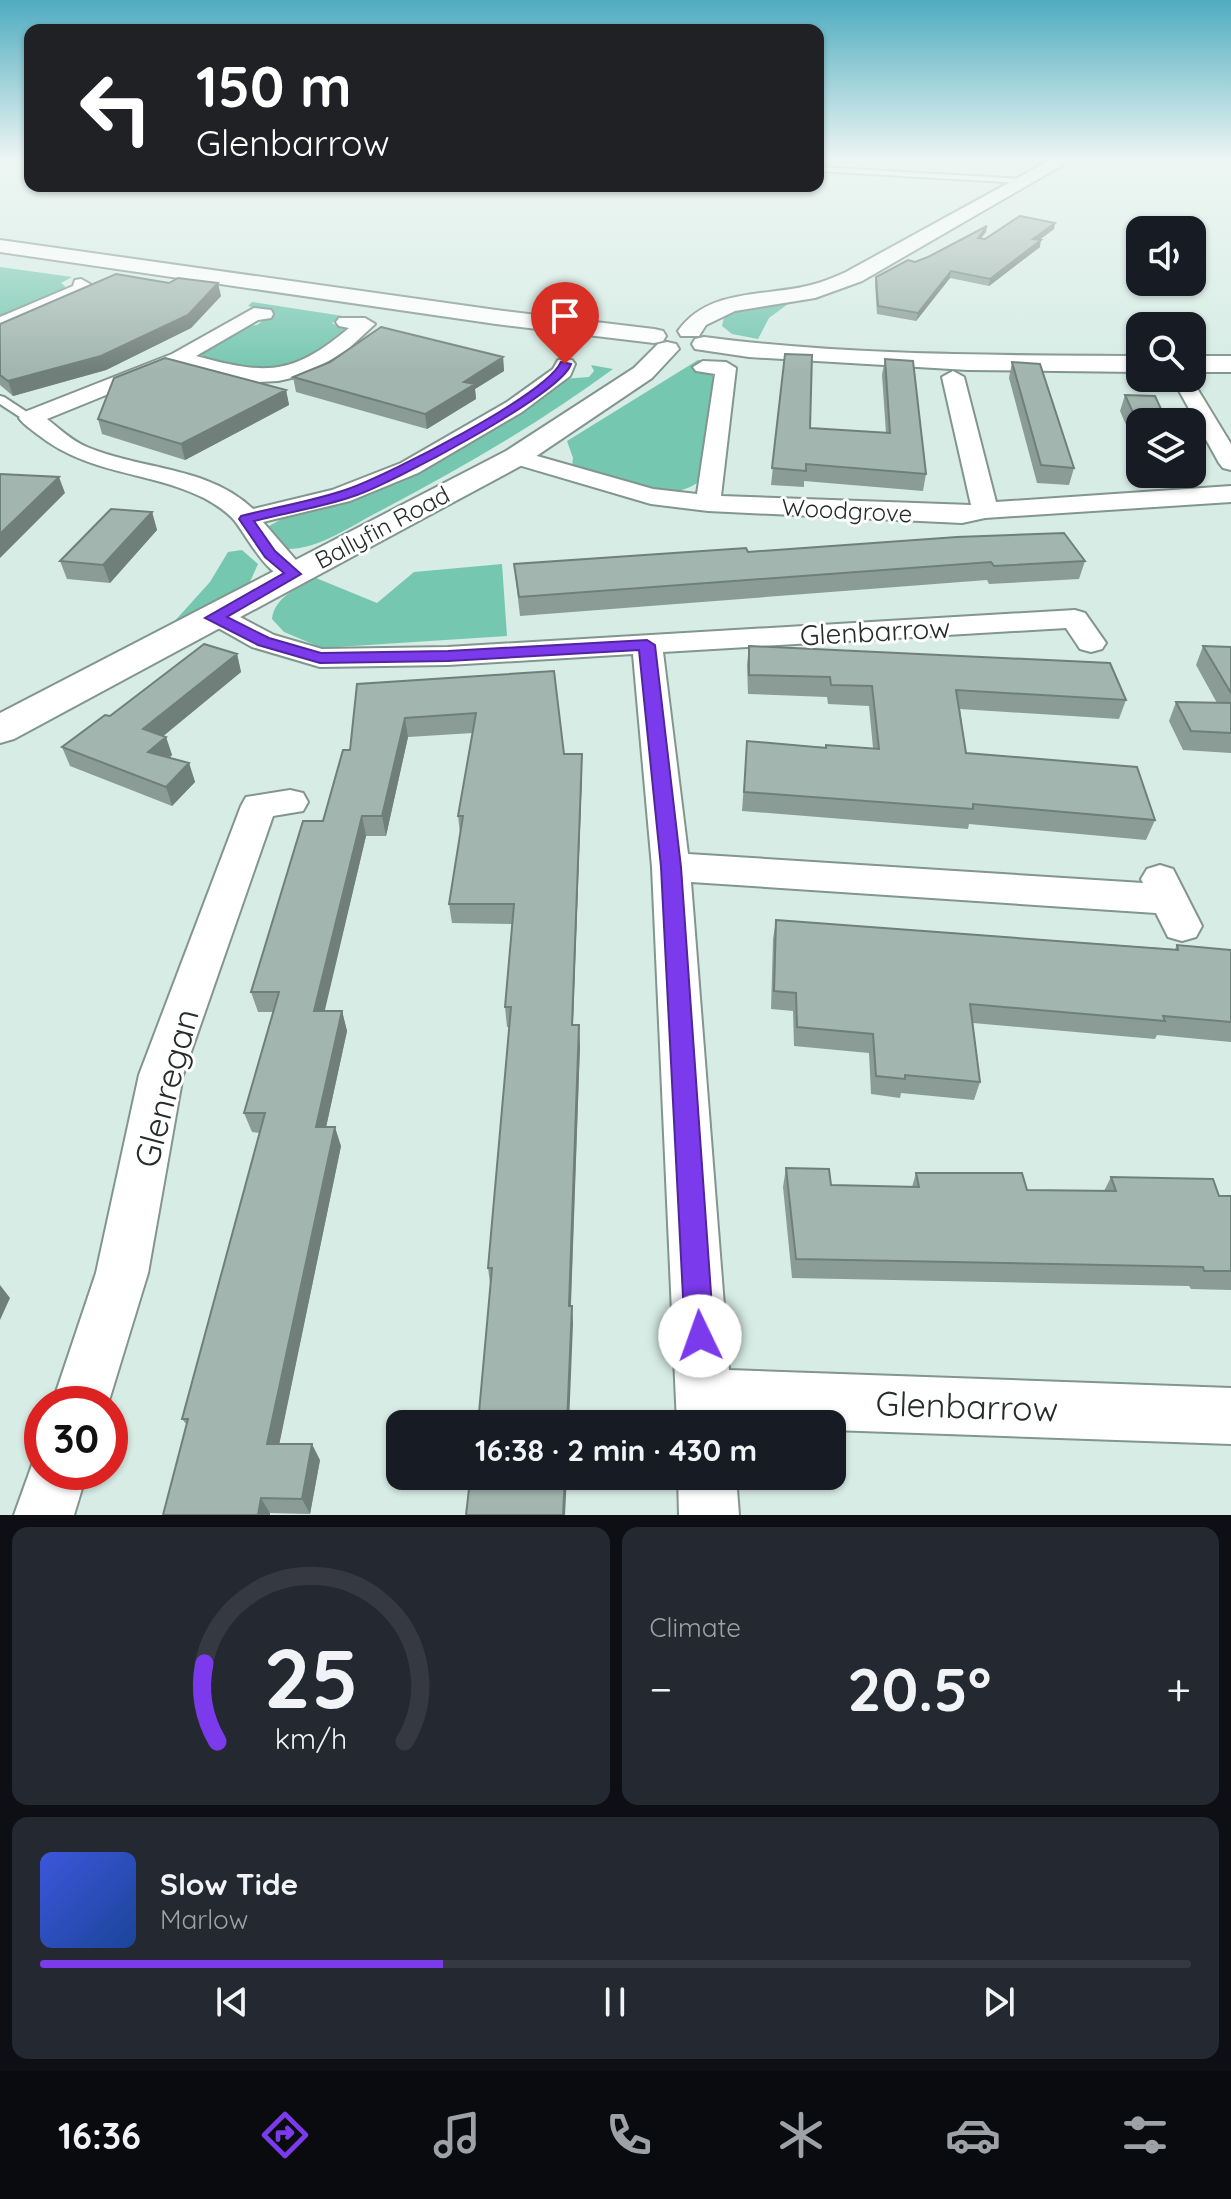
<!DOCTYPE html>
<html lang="en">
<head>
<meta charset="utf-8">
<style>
  body { margin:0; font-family:Quicksand,sans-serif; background:#242831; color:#f1f3f6; height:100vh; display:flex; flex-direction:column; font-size:30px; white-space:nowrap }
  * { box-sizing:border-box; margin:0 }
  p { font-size:26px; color:#9ea1a6 }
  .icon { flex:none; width:44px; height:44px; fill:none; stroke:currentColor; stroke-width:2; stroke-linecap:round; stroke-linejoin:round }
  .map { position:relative; height:1515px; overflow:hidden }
  .drawer { display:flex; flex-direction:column; gap:12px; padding:12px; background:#0d0f14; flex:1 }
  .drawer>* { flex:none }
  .guide { position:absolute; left:24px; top:24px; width:800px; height:168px; border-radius:16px; box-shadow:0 2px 6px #0004; background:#202124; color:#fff; overflow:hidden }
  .buttons { position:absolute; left:1126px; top:216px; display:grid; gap:16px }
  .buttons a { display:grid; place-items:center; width:80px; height:80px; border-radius:16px; background:#171b24; box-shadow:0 2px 6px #0004; font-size:40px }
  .speed { position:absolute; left:24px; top:1386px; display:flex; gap:16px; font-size:40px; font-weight:700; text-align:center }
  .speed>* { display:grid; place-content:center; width:104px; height:104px; border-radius:50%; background:#171b24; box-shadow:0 2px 6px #0004; line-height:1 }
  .speed .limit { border:12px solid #d22; background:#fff; color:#111 }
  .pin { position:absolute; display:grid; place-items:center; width:68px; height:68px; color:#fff; margin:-82px -34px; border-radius:50% 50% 50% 0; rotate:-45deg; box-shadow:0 0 8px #0007 }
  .pin .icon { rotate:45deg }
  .me { position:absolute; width:88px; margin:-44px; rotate:357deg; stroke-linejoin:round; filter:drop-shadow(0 0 6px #0008) }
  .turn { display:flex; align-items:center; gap:28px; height:168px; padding:0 40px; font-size:36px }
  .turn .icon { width:104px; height:104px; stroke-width:2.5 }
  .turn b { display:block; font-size:56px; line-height:68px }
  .big { font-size:60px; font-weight:700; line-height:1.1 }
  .drawer .widget { flex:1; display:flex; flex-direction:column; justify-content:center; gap:12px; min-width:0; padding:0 28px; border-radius:16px; background:#242831 }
  .drawer .dial { align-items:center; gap:0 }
  .dial svg { height:208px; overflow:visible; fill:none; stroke:#363941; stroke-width:7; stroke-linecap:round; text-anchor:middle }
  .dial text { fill:#f1f3f6; stroke:none }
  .song { display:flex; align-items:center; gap:24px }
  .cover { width:96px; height:96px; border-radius:12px; background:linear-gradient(135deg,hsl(230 70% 55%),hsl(220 70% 35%)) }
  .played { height:8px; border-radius:4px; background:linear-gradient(90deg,#7c3aed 35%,#363941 35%) }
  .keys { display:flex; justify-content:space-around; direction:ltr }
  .heat { display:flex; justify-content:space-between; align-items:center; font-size:44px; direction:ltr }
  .drawer .tiles { flex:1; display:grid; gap:12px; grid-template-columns:1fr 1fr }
  .widget:last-child { grid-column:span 2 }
  .trip { position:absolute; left:386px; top:1410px; width:460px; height:80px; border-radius:16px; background:#171b24; box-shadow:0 2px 6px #0004; font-weight:700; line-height:80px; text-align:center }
  .menu { display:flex; height:128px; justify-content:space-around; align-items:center; background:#090b0e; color:#9ea1a6 }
  .menu .icon { width:56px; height:56px }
  .menu .current { color:#7c3aed }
  .menu b { font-size:36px; color:#f1f3f6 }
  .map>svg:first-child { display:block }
  .green { fill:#76c7b0 }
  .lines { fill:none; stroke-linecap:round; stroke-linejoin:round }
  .service-casing { stroke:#82958e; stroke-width:4 }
  .minor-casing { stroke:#82958e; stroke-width:4 }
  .tertiary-casing { stroke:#82958e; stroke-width:4 }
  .service { fill:#fff; fill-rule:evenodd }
  .minor { fill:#fff; fill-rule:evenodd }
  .tertiary { fill:#fff; fill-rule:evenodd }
  .wall { fill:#8b9c96 }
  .shaded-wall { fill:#717f7a }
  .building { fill:#a2b5af; stroke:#717f7a; stroke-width:2 }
  .route { fill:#7c3aed; stroke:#51269a; stroke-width:2 }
  .labels { text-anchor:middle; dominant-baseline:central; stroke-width:6; stroke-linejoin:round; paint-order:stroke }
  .far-street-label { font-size:24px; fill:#252c2a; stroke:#fff }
  .street-label { font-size:28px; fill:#252c2a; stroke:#fff }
  .near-street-label { font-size:34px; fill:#252c2a; stroke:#fff }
</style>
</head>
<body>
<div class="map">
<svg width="1231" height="1515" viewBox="0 0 1231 1515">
  <rect width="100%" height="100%" fill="#d7ece5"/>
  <path class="green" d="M0,267L72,277L61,283L65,286L63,292L0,319Z
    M778,301L788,304L769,318L758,339L732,334L722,326L724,317L740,307Z
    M252,302L343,316L332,323L346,330L301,362L263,374L201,358L203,350L240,327L257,325L268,317L260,309L248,306Z
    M698,360H704L700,364L701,372L715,376L717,380L697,483C662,507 608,477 572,466L573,458L567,441Z
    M591,365L613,369C538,424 460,469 378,512C351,526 319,549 288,549L282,547L269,526L289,515L341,500L563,379L589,377L594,371Z
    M242,550L258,564L249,584L172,624L210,582L228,552Z
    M502,564L507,636L322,648L284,632L272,619C275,596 297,589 316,578L377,603L414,572Z"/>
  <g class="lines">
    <defs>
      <path id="service" d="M818,167L1024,179L1028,181L1024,183L818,171Z
        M0,396L4,397L36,418L26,421L0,404Z"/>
      <path id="minor" d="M81,279L90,284L89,292L0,330V317L73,286L75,280Z
        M254,308L271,310L273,314L271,318L258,320L196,356C266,375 292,376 349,328L339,326L336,322L339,318H365L375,324L347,350L305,375L278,381L258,382L180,365L47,419C60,429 72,441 87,447C141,470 208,466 253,509L332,490L401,463L507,402L553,369L558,360H572L575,364L570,376L522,412L418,473L350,501L263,522L308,574L304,580C271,588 251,541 234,520C225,510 215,504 204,498C147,470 90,476 37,434C31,429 24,425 19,418L22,413L172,354Z
        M703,361L726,362L736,368L721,496L971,505L942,377L953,371L964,377L996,502L1231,486V502L985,518L962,523L708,511L651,504L508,462L504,457L508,452L516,450L653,489L697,494L715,374L696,371L693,367Z
        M1172,378L1192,380L1231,444V470L1223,468L1219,463Z
        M213,609L240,617L274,635L322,649L448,647L1075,610L1085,613L1106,643L1102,649L1091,652L1080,649L1066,628L663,652L688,854L1143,883L1141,879L1147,869L1160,865L1173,869L1202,926L1196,937L1182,941L1168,937L1156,913L691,882L729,1370L1231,1388V1444L832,1430V1424H677L652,867L633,654L448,665L320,667L252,647L220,629L203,624L198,618L203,612Z
        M290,790L303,793L308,802L303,811L273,816L183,1075L148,1273L108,1404H52L96,1273L139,1075L241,806L246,797Z
        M42,1450V1472H87L74,1515H14L37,1451Z
        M678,1476H736L739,1515H679Z"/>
      <path id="tertiary" d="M1052,159H1073L862,281L815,298L735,311L706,325L699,336H681L678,331C708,288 765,297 811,285C823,282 835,277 846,272Z
        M0,240L496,310L654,329L663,331L666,336L663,341L654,343L496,324L0,252Z
        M704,337C848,356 995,355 1140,356V372L968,370L749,357L695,349L692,344L695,339Z
        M667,342L676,344L679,349L652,378L526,463L14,739L0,743V713L506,451L634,368L658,344Z
        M1192,356H1231V372H1192Z"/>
    </defs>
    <use href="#service" class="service-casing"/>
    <use href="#minor" class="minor-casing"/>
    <use href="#tertiary" class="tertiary-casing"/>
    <use href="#service" class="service"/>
    <use href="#minor" class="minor"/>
    <use href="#tertiary" class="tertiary"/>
  </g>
  <path class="wall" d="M1054,229L1039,240L1040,247L989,286L950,278L916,321L877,314L875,284L876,277L915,262L986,232L981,238L985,239Z
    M169,283L221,296L191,328L106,370L13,396L0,385V324Z
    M785,354L810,428L886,433L882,375L885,359L926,474L923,491L804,481V487L771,485Z
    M503,357L504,371L475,389L476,399L427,429L296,392L293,377Z
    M1012,362L1074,468L1069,485L1037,483L1009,378Z
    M286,390L289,405L185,460L102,434L98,419Z
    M1125,395L1140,422V457L1120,411Z
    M1147,474H1186L1183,483L1150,481Z
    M152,512L157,530L110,583L67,579L60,561Z
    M748,552L1085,561L1079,579L989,584L987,580L520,616L514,564Z
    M749,646L1126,700L1119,719L960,709L966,753L1155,820L1146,840L969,824L968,829L742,811L747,741L825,747L873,748L869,706L828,704L827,697L748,694L747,665Z
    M1203,646L1231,647V753L1183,750L1169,721L1176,702L1217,703L1196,665Z
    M237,654L241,672L163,736L166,737L172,755L169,758L189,763L195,782L172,806L70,766L62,747L110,716Z
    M554,671L564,754L582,773L573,1025L580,1045L571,1306L573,1324L490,1283L488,1268L510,1027H507L505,1007L512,924L452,923L449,904L460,833L458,816L473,733L408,737L386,836H366L324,1011H342L347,1031L326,1127L341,1146L279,1444L320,1460L310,1514L270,1513L187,1425L182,1419L260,1133L252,1132L244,1113L273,1012H258L251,992L323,821L350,750L357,684Z
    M776,920L1175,949L1177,945L1231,950V1042L1157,1035L1155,1039L973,1023L980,1082L974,1100L901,1093L900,1098L871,1094L869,1053L794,1046L793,1011L771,1009L773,939Z
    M786,1168L831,1185L912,1187L916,1173L1027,1190L1104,1191L1111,1177L1219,1196H1231V1290L1191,1289L1189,1286L792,1278L783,1187Z"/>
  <path class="shaded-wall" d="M1055,223L1054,229L1031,246L1033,239Z
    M987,226L986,232L976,244L978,238Z
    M1041,240L1040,247L989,286L990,279Z
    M951,271L950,278L916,321L918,313Z
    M218,283L221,296L191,328L106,370L13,396L8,381Z
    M503,357L504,371L475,389L476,399L427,429L425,414L464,382Z
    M286,390L289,405L185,460L181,444Z
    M59,477L65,493L0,558V534Z
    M152,512L157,530L110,583L103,565Z
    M237,654L241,672L150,747L143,729Z
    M405,718L408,737L386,836L382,816Z
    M166,737L172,755L154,771L148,752Z
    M582,754V773L572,1045V1025Z
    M189,763L195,782L172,806L166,787Z
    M362,816L366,836L320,1031L314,1011Z
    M342,1011L347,1031L322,1146L316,1127Z
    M579,1025L580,1045L570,1324L569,1306Z
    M335,1127L341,1146L276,1460L267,1444Z
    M0,1285L10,1298L0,1320Z
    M572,1306L573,1324L569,1424H567Z
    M312,1444L320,1460L310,1514L302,1499Z
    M565,1476H567L565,1515H563Z
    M261,1498L270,1513V1515H258Z"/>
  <path class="building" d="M1020,216L1055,223L1033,239L1041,240L990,279L951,271L918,313L878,306L876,277L908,260L915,262L928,257L987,226L978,238L985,239Z
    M116,274L169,283L178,278L218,283L188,315L101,356L8,381L0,375V324Z
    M381,327L503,357L464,382L475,384L425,414L293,377L330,362Z
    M785,354L812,355L810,428L890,433L885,359L913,361L926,474L806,464V471L772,468Z
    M165,358L286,390L181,444L98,419L114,378Z
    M1012,362L1040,364L1074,468L1041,465Z
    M1125,395L1155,396L1167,422H1140V428Z
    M0,474L59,477L0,534Z
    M111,509L152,512L103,565L60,561Z
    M1064,533L1085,561L994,566L991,562L519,597L514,564L746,548L748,552L957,537Z
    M204,644L237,654L143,729L166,737L148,752L189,763L166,787L62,747L105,715L110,716Z
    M749,646L1110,663L1126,700L956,690L966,753L1137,767L1155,820L973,804V809L744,792L747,741L826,748V745L879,749L872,686L831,685L830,677L749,675Z
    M1203,646L1231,647V693Z
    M554,671L564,754H582L572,1025H579L569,1306H572L567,1424H478L492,1268H488L511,1007H505L514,904H449L463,816H458L476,713L405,718L382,816H362L314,1011H342L316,1127H335L267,1444H312L302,1499L261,1498L258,1515H163L188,1419H182L265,1113H244L279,992H251L303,821H323L343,750H350L357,684Z
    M1176,702L1231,703V733L1191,731Z
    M776,920L1178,950L1177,945L1231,950V1022L1163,1016L1165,1021L970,1004L980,1082L905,1075V1079L876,1076L873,1034L797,1027L796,993L774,991Z
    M786,1168L829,1169L831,1185L919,1187L916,1173H1022L1027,1190L1116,1191L1111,1177L1213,1179L1219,1196H1231V1271H1204L1203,1267L796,1259Z
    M473,1476H565L563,1515H466L469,1489H472Z"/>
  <linearGradient id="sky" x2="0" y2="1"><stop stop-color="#4facc0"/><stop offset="0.43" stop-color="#edf6f3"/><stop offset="1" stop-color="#edf6f3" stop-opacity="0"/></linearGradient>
  <rect width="1231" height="371" fill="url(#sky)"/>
  <path class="route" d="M561,362L571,364C562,394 392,483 357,495C324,507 288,512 254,521L275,551L301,574L227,617L269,638L321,653L448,651L647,640L655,645L681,867L714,1336L710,1346L700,1350L689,1346L685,1336L661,867L639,650L448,661L320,663L258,645L205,618L284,573L265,557L239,519L241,516C276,507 314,501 348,489C388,475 546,395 561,362Z"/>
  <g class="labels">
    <g class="far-street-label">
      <text transform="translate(847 510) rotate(3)">Woodgrove</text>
      <text transform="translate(382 527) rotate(-28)">Ballyfin Road</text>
    </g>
    <g class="street-label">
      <text transform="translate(875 631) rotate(-3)">Glenbarrow</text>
    </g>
    <g class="near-street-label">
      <text transform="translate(166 1088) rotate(-75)">Glenregan</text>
      <text transform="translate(967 1406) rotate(2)">Glenbarrow</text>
    </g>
  </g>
</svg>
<div class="buttons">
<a><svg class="icon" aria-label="sound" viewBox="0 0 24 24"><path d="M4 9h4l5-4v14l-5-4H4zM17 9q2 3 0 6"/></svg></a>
<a><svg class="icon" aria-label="search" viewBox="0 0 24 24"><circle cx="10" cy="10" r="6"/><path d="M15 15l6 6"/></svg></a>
<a><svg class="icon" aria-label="layers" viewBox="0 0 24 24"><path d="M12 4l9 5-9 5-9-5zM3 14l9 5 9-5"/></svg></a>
</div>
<div class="speed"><div class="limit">30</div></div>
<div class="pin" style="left:565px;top:364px;background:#d93025"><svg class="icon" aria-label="arrive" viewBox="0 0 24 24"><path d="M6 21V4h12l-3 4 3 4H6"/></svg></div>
<svg class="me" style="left:700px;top:1336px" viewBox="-20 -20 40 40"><circle r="19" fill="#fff"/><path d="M0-13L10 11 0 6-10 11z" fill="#7c3aed"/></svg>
<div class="trip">16:38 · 2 min · 430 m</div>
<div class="guide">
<div class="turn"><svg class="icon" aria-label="left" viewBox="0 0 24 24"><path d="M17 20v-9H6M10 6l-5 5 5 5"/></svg><div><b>150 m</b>Glenbarrow</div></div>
</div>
</div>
<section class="drawer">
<div class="tiles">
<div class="widget dial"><svg viewBox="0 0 100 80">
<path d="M14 69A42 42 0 1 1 86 69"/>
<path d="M14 69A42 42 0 0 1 9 39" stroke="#7c3aed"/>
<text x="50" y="56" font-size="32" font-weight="700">25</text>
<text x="50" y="72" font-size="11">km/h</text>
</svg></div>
<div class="widget"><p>Climate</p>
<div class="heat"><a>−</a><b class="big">20.5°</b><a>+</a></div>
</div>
<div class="widget">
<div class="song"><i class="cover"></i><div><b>Slow Tide</b><p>Marlow</p></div></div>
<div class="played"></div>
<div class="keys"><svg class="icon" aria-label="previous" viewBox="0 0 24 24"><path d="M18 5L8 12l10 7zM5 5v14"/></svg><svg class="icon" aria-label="pause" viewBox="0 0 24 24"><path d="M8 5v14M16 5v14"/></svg><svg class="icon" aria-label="next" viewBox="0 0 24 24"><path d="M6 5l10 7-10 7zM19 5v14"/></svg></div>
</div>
</div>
</section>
<nav class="menu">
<b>16:36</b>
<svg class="icon current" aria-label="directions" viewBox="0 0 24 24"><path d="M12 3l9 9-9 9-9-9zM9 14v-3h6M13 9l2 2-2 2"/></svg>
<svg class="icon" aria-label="music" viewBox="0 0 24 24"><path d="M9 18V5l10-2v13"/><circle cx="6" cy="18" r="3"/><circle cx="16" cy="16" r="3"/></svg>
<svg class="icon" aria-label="phone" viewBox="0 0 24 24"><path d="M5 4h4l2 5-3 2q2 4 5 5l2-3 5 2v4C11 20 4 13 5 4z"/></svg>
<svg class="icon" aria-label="climate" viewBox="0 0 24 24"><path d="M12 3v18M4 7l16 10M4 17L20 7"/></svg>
<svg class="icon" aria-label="car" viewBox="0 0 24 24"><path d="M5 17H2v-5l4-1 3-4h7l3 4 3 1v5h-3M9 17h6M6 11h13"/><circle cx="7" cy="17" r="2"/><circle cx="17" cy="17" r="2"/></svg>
<svg class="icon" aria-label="filters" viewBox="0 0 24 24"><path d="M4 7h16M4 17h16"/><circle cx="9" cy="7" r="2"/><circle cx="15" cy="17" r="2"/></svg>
</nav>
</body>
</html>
